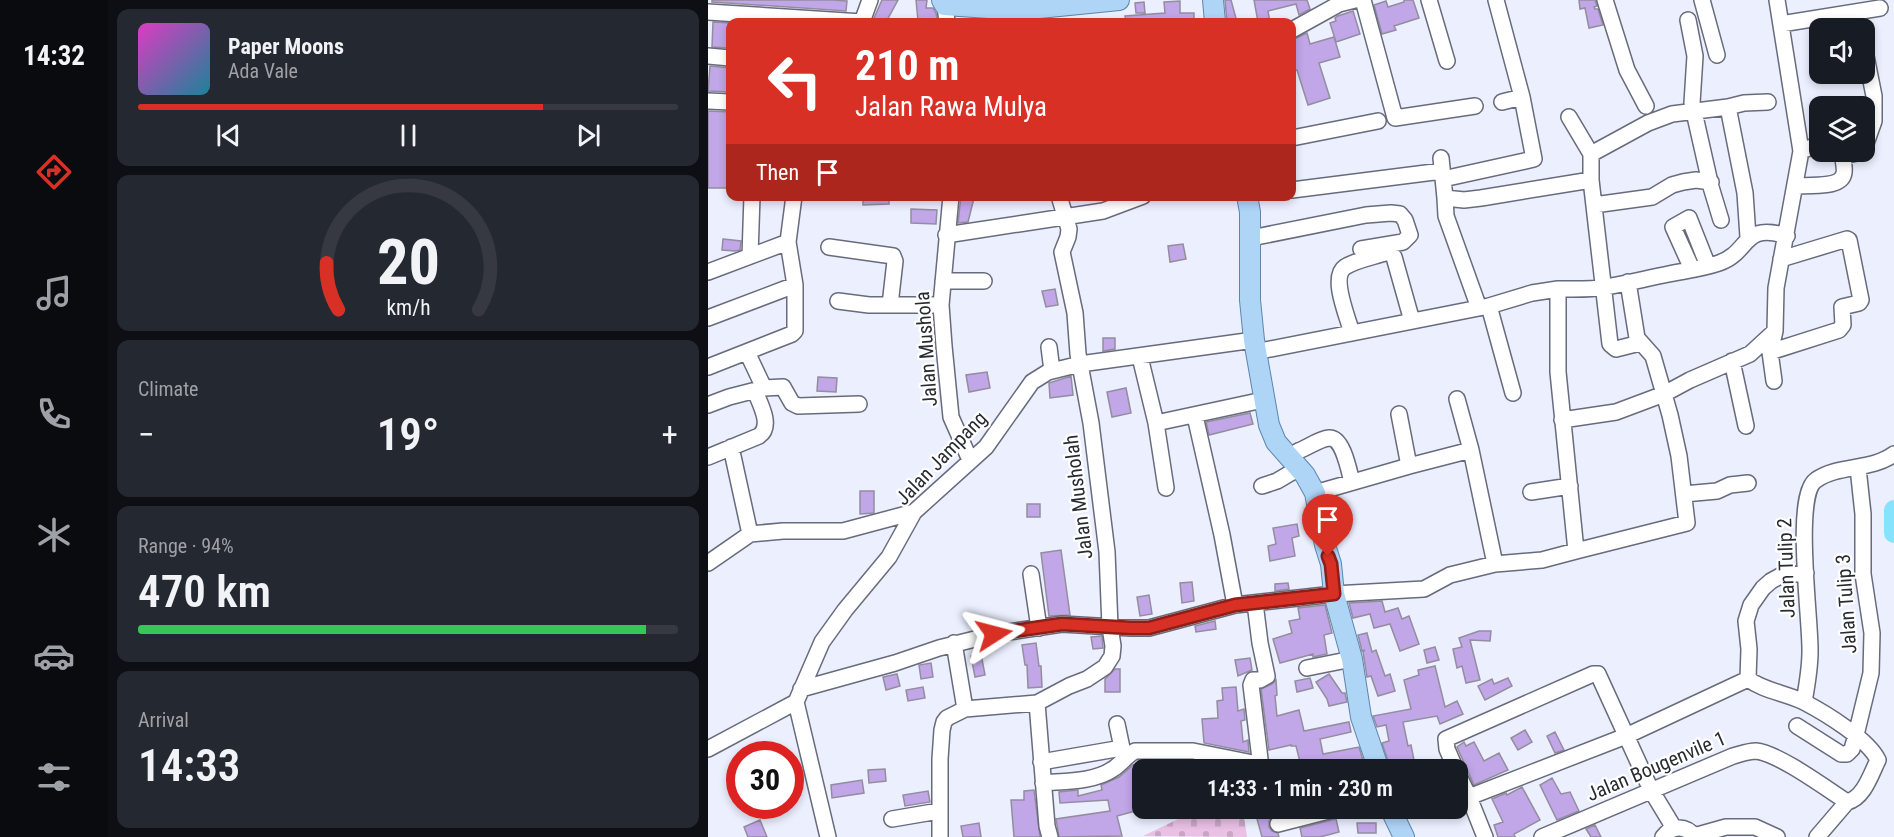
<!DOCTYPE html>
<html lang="en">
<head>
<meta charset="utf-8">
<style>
  body { margin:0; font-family:"Roboto Condensed",sans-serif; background:#242831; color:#f1f3f6; height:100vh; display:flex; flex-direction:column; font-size:22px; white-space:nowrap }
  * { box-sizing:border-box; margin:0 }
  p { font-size:20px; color:#9ea1a6 }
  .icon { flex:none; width:33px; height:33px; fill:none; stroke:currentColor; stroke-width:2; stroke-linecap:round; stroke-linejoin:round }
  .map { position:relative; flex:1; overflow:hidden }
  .panel { display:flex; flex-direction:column; gap:9px; padding:9px; background:#0d0f14; width:600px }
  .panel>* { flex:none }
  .hud { position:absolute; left:18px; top:18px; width:570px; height:183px; border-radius:12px; box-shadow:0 3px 9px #0003; background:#d93025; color:#fff; overflow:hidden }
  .controls { position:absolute; left:1101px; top:18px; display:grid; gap:12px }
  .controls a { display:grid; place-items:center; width:66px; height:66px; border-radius:12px; background:#171b24; box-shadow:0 3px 9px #0003; font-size:30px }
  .speed { position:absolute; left:18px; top:741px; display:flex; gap:12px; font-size:30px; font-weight:700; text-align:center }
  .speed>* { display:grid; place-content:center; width:78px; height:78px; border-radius:50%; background:#171b24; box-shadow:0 3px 9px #0003; line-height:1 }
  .speed .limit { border:9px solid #d22; background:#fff; color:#111 }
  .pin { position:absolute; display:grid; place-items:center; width:51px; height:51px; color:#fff; margin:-62px -26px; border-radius:50% 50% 50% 0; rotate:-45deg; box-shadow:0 0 6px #0007 }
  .pin .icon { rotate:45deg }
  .me { position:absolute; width:66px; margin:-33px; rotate:81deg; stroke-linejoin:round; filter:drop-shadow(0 0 4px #0008) }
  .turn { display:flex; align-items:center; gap:21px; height:126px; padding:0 30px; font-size:27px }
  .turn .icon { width:78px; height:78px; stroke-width:2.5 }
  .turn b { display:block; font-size:42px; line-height:51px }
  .then { display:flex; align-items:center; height:57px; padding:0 30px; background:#0003; gap:12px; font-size:22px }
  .big { font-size:45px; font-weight:600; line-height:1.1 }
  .panel .card { flex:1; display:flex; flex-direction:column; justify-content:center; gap:9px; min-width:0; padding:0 21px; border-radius:12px; background:#242831 }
  .panel .dial { align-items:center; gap:0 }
  .dial svg { height:156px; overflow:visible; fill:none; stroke:#363941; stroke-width:7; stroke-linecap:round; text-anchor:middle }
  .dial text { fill:#f1f3f6; stroke:none }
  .song { display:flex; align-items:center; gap:18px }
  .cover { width:72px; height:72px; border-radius:9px; background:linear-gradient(135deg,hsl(310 70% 55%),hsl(190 70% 35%)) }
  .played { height:6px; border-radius:3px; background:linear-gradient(90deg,#d93025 75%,#363941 75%) }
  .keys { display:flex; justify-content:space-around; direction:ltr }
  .heat { display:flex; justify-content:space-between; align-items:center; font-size:33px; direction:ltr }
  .charge { height:9px; border-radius:4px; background:linear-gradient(90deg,#34c759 94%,#363941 0) }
  .trip { position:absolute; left:424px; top:759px; width:336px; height:60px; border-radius:12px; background:#171b24; box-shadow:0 3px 9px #0003; font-weight:600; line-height:60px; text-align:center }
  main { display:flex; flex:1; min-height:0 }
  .tabs { display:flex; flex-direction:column; width:108px; justify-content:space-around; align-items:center; background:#090b0e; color:#9ea1a6 }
  .tabs .icon { width:42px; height:42px }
  .tabs .active { color:#d93025 }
  .tabs b { font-size:27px; color:#f1f3f6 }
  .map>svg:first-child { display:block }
  .cemetery { fill:url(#cemetery-stones) }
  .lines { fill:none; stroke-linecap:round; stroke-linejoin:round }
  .river { stroke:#85e3fe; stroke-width:20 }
  .building { fill:#c1a6e8; stroke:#938d9e; stroke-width:1.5 }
  .minor-casing { stroke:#676b7b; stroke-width:18 }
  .major-casing { stroke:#5c86ad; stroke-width:22 }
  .minor { stroke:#fff; stroke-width:15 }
  .major { stroke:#aed4f6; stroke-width:20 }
  .route-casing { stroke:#8d1f18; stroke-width:15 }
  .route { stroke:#d93025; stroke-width:10 }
  .labels { text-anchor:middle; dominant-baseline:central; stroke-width:4.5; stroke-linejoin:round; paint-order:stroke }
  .street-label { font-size:20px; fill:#292b31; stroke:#fff }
</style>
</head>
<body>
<main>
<nav class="tabs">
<b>14:32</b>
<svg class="icon active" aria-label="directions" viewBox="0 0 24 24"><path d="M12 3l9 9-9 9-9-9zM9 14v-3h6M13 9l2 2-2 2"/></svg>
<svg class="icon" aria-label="music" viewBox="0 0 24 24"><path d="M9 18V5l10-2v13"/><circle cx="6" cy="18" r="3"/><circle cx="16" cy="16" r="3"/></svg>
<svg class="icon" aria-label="phone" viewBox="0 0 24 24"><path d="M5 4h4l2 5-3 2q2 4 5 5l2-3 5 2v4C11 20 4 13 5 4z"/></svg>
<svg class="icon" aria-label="climate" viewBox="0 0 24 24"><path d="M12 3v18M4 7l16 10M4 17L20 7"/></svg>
<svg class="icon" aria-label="car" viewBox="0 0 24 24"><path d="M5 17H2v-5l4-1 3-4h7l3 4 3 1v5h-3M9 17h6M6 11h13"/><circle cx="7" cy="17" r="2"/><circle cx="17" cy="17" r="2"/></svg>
<svg class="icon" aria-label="filters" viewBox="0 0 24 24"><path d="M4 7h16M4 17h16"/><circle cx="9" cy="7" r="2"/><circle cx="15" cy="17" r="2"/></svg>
</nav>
<section class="panel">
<div class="card">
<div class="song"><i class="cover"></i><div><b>Paper Moons</b><p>Ada Vale</p></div></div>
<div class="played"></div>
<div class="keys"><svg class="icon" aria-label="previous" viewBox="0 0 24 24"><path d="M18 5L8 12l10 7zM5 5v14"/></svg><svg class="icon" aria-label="pause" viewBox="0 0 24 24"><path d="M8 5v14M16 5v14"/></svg><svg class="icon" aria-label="next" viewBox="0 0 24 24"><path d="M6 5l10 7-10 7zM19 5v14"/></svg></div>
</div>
<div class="card dial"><svg viewBox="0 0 100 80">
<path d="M14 69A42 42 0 1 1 86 69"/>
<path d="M14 69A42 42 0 0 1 8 45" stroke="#d93025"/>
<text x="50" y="56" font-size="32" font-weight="700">20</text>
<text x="50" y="72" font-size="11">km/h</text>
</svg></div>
<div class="card"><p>Climate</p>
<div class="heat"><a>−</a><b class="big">19°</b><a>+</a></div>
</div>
<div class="card"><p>Range · 94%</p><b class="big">470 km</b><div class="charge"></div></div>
<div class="card"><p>Arrival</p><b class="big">14:33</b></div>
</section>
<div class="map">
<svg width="1186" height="837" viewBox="0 0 1186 837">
  <defs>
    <pattern id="cemetery-stones" width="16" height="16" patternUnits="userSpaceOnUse" patternTransform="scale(1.5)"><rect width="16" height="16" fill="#eac0e4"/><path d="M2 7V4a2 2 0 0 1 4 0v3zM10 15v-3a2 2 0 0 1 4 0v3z" fill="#c9a5c4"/></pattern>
  </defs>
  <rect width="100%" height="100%" fill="#ebeffe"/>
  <path class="cemetery" d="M535,809L539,837L435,836L491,809Z"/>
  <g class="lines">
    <path class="river" d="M1186,510V533"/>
  </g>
  <path class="building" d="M4,0H125L139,1L138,11L4,2Z
    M174,0H190L178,22L166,18Z
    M208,0H219L218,8H225L228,13L229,19L210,21Z
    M517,0H523L529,22H519Z
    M546,0H599L602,9L591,15L588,4L560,11L562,22H550Z
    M696,0H705L711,18L686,26L688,30L674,34L666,5L678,1L680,7L696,2Z
    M871,0H887L889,6L886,7L887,9H890L895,25L881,28L877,8L872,9Z
    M472,1V13H486V22H418L417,16L457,13L456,2Z
    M436,2L437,13H428L427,3Z
    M645,11L652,34L628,42L622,23L628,21L627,18L630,16Z
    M5,22L22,23V48L4,47Z
    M599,33L602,44L626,37L632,57L611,63L622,98L600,105L589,70L584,71V40Z
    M2,66L22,68V92L0,91Z
    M0,111L22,112V188H0Z
    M155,196H181V204L155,205Z
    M253,196L266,198L260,222L250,223Z
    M203,209L229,210L228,224L203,223Z
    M15,239L33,241L32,250L27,251L14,250Z
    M475,244L478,259L462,262L460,246Z
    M347,289L350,305L338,307L334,291Z
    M395,338H407V349L395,351Z
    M279,372L282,388L261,392L258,375Z
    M363,376L365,395L342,398L341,383Z
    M110,377L129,378L128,392L109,391Z
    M418,388L423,413L404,417L399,392Z
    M542,413L545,424L501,435L498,422Z
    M152,491H166V513L152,514Z
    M319,504H332V517H319Z
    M589,524L591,536L584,538L587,556L562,561L560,546L568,544L565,528Z
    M353,550L362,615L341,616L333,553Z
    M484,582L486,601L474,603L472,583Z
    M580,583L581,589L567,591V584Z
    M441,595L444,614L432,616L429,597Z
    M674,601L677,612L690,608L694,619L701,616L711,644L692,651L682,624L666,628L662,614L645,618L641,603Z
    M617,605L624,633L616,635L619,654L605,657V654L572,663L565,639L584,633L581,621L592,619L590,608Z
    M507,621L508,629L488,632L487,626Z
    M771,631H783L782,641L762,640L772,680L758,683L754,666L749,668L745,649L754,647L751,638Z
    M659,633L664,652L668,650L677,676L682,674L687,691L670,696L663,676L659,677L655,652L657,650L654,651L650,635Z
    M394,636L395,648L385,649L383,637Z
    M328,643L331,666H333L334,687L320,688L319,665H317L314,645Z
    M727,647L731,660L719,663L716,650Z
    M273,654L277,675L267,677L263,656Z
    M542,658L544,670L530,676L527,660Z
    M223,663L225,677L213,679L211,665Z
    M727,666L737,707L749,701L755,714L732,724L729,716L695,722L700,746L703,745L708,770H683L674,743L681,741L678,725L669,727L665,716L703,709L696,680L711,675L710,670Z
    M407,669H412V692H397V679Z
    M189,674L192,686L178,690L175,677Z
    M621,674L634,693H637L639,702L621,706L619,699L608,682Z
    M602,678L605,688L589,692L587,681Z
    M800,678L804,686L777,700L770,686L784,679L786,684Z
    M568,680L569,695L567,696L569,716L591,710L596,731L641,722L643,732L612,739L615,754L651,747L658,770H594L588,746H583V745L561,750L553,689L564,684Z
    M215,687L217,698L200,701L198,690Z
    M528,687L530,711L536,709L537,720L533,721L535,742L540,740L541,752L496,743L494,719L510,718L509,701L515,700L514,688Z
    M817,730L824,742L810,750L803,738Z
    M847,732L856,750L847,753L839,736Z
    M756,742L758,746L766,742L776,761L791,753L800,770L766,785L749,747Z
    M430,761H438L439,770H435V809L409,816L414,836L351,837L348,819L402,811L400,800L352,803L351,792L370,790V796L394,790L393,785L411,777L425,765L430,764Z
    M492,762L525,769V770H493Z
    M177,769L178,781L161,783L160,770Z
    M844,778L853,794L862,792L871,811L849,820L832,785Z
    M154,780L156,793L124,798L123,785Z
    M814,787L832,820L806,834L807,837H790L786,825L795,822L784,799L798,793L799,795Z
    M326,790L332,837H306L303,800H316V791Z
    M220,791L222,802L197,806L195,795Z
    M546,808H563L565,816L561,821V827L564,831L570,833L571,837H554Z
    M628,819L631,832L612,837H594L592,828Z
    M52,820L59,837H40L36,827Z
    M271,823L273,837H255L253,826Z
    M649,823H668V833H650Z
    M887,825L893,837H883L878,829Z"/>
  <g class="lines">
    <defs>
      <path id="minor" d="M655,0L687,118L767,106
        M721,0L739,61
        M897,0L919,70L938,106
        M994,0L1009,55
        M237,5L239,22
        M0,12L154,22
        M980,20L987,56L984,103L1003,187L1013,220
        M154,22L162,0
        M1073,24L1172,8
        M584,30L631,4L647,0
        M1156,46L1166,96V121L1156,149
        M0,56L22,58
        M0,101L22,102
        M794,102L814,97
        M1020,107L1036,103L1060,102
        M861,117L883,154V180L902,344L908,349L932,343
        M584,138L670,121
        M1093,151L1112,144
        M883,154L940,123L964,114L1020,107L1037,193L1040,237
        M733,158L737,198L756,200L773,198L883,180
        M735,179L826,159L814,97L788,0
        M1087,186C1099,185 1130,188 1135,176C1138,171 1135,163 1135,156L1154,152
        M584,190L734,171
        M243,196L233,305L236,346L243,417L262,460
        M737,198L738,216L771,308
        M886,205L944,197L964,185L975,182L988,180L1003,182
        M238,235L395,211L435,196
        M543,238L658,215L683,213L692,214L697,220L702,235L695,242L653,249
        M121,247L185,256L187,261L182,305
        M42,256L44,196
        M984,269L965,227L981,218L1000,266
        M0,272L80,242
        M235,281H276
        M850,289C865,289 882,290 897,287C917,284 936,279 956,275C974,271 994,269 1011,263C1043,252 1033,222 1079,236
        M130,301L161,305H233
        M0,318L87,285
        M644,333C640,318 622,277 637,267C648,260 665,257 677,253H682L686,257L704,321
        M341,347L344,371
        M547,352L781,306L805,393
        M1062,352L1131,330L1135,325L1134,307L1151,303L1153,300L1141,240L1139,239L1073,259
        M432,357L448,423L458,488
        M1024,361L1038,426
        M0,367L84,334L87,331V285L80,242L86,196
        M1066,381L1062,352L1067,331L1068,288L1093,151L1069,0
        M56,388L75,387L84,403L90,406L151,404
        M749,399L763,450L787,564
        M0,405L21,397L56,388L39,352
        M691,414L701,466
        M487,416L514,535L527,605
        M854,420L908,412L956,394L982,380L1042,354L1067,331
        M448,423L555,400
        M23,447L42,534
        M590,451C599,448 611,439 621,438C635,437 641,471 644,482
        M0,457L51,436C65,426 52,404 47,391
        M554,486L569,481L591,468
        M823,492L862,486
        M607,493L701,466L763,450
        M976,494L1009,491L1022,485L1040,483
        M868,551L979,523L971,456L962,415L945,356L929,338L920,282
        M0,563L42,534L75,531H135L206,512
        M323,574L331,628
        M599,668L644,659
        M1040,679C1056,691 1078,693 1096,702C1117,713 1160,739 1170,760C1163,774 1156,798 1139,802
        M1040,679L1041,649L1038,621L1043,605L1055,588L1063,581L1074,575L1098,573
        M93,689L187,663L231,648L287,634L354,624L423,628H441L527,605L626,594L716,589L742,575L787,564L834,560L868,551L850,372V289L824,293L781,306
        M88,702L120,837
        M1096,702C1099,685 1102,669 1102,652C1103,622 1085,495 1108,480C1131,464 1163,471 1186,454
        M257,709L329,703
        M1089,726L1133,754H1139L1144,749L1148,735L1163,673L1164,633L1155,574V514L1150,468
        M0,749L88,702L114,642L137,610L181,557L206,512L278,447L324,382L340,372L372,364L546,340
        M333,762L414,748L409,724
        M748,770L739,749L738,739L885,674H890L943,790L966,828
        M750,774L761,797L918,736L1040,679
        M335,783C357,781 386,782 405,769C413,764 418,756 427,751H485L550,764L552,759L543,685L545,680H552L559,676L552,643L547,603
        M761,797L777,837
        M184,819L231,811
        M570,824L632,808
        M986,836L1018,827H1047L1069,837
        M232,837V759L234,730L236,722L239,718L257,709L246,643
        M342,837L339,826L329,703L361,686L379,679L397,667L404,656L405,646L402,627L399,552L383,423L370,354L367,313L354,252L360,237L361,229L351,196
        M834,837L1025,756C1033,754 1040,751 1048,751C1070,753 1119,789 1139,802
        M955,837C964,825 978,825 987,837
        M1109,837L1139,802"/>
      <path id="major" d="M234,0L237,5L311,10L411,0
        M505,0L507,22
        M539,196L542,212V300L546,340L561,425L568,442L597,475L607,493L617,545L623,564L626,594L644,659L653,717L671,770
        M682,808L696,837"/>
    </defs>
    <use href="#minor" class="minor-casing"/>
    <use href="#major" class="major-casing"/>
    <use href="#minor" class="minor"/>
    <use href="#major" class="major"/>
  </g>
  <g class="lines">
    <defs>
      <path id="route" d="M286,634L354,624L423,628H441L527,605L626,594L623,564L620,556"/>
    </defs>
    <use href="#route" class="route-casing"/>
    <use href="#route" class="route"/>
  </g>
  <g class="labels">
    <g class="street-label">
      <text transform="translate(218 349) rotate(-94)">Jalan Mushola</text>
      <text transform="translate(233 458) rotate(-46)">Jalan Jampang</text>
      <text transform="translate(370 497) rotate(-97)">Jalan Musholah</text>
      <text transform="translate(1078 568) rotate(-92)">Jalan Tulip 2</text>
      <text transform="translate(1138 604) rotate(-94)">Jalan Tulip 3</text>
      <text transform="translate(948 766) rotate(-23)">Jalan Bougenvile 1</text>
    </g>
  </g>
</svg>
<div class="controls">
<a><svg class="icon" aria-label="sound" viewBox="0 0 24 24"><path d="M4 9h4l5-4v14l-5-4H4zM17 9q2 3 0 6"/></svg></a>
<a><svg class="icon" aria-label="layers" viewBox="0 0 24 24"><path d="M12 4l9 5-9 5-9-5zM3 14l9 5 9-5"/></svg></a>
</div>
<div class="speed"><div class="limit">30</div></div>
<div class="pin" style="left:620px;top:556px;background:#d93025"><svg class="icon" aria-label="arrive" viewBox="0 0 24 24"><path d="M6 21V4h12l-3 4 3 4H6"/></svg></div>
<svg class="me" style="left:286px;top:634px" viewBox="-20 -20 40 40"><path d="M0-17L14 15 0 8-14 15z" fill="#d93025" stroke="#fff" stroke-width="4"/></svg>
<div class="trip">14:33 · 1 min · 230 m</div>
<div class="hud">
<div class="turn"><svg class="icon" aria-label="left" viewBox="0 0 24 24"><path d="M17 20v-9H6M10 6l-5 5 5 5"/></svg><div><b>210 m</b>Jalan Rawa Mulya</div></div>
<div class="then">Then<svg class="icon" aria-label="arrive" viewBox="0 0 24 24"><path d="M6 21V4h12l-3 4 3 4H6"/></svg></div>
</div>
</div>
</main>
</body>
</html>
